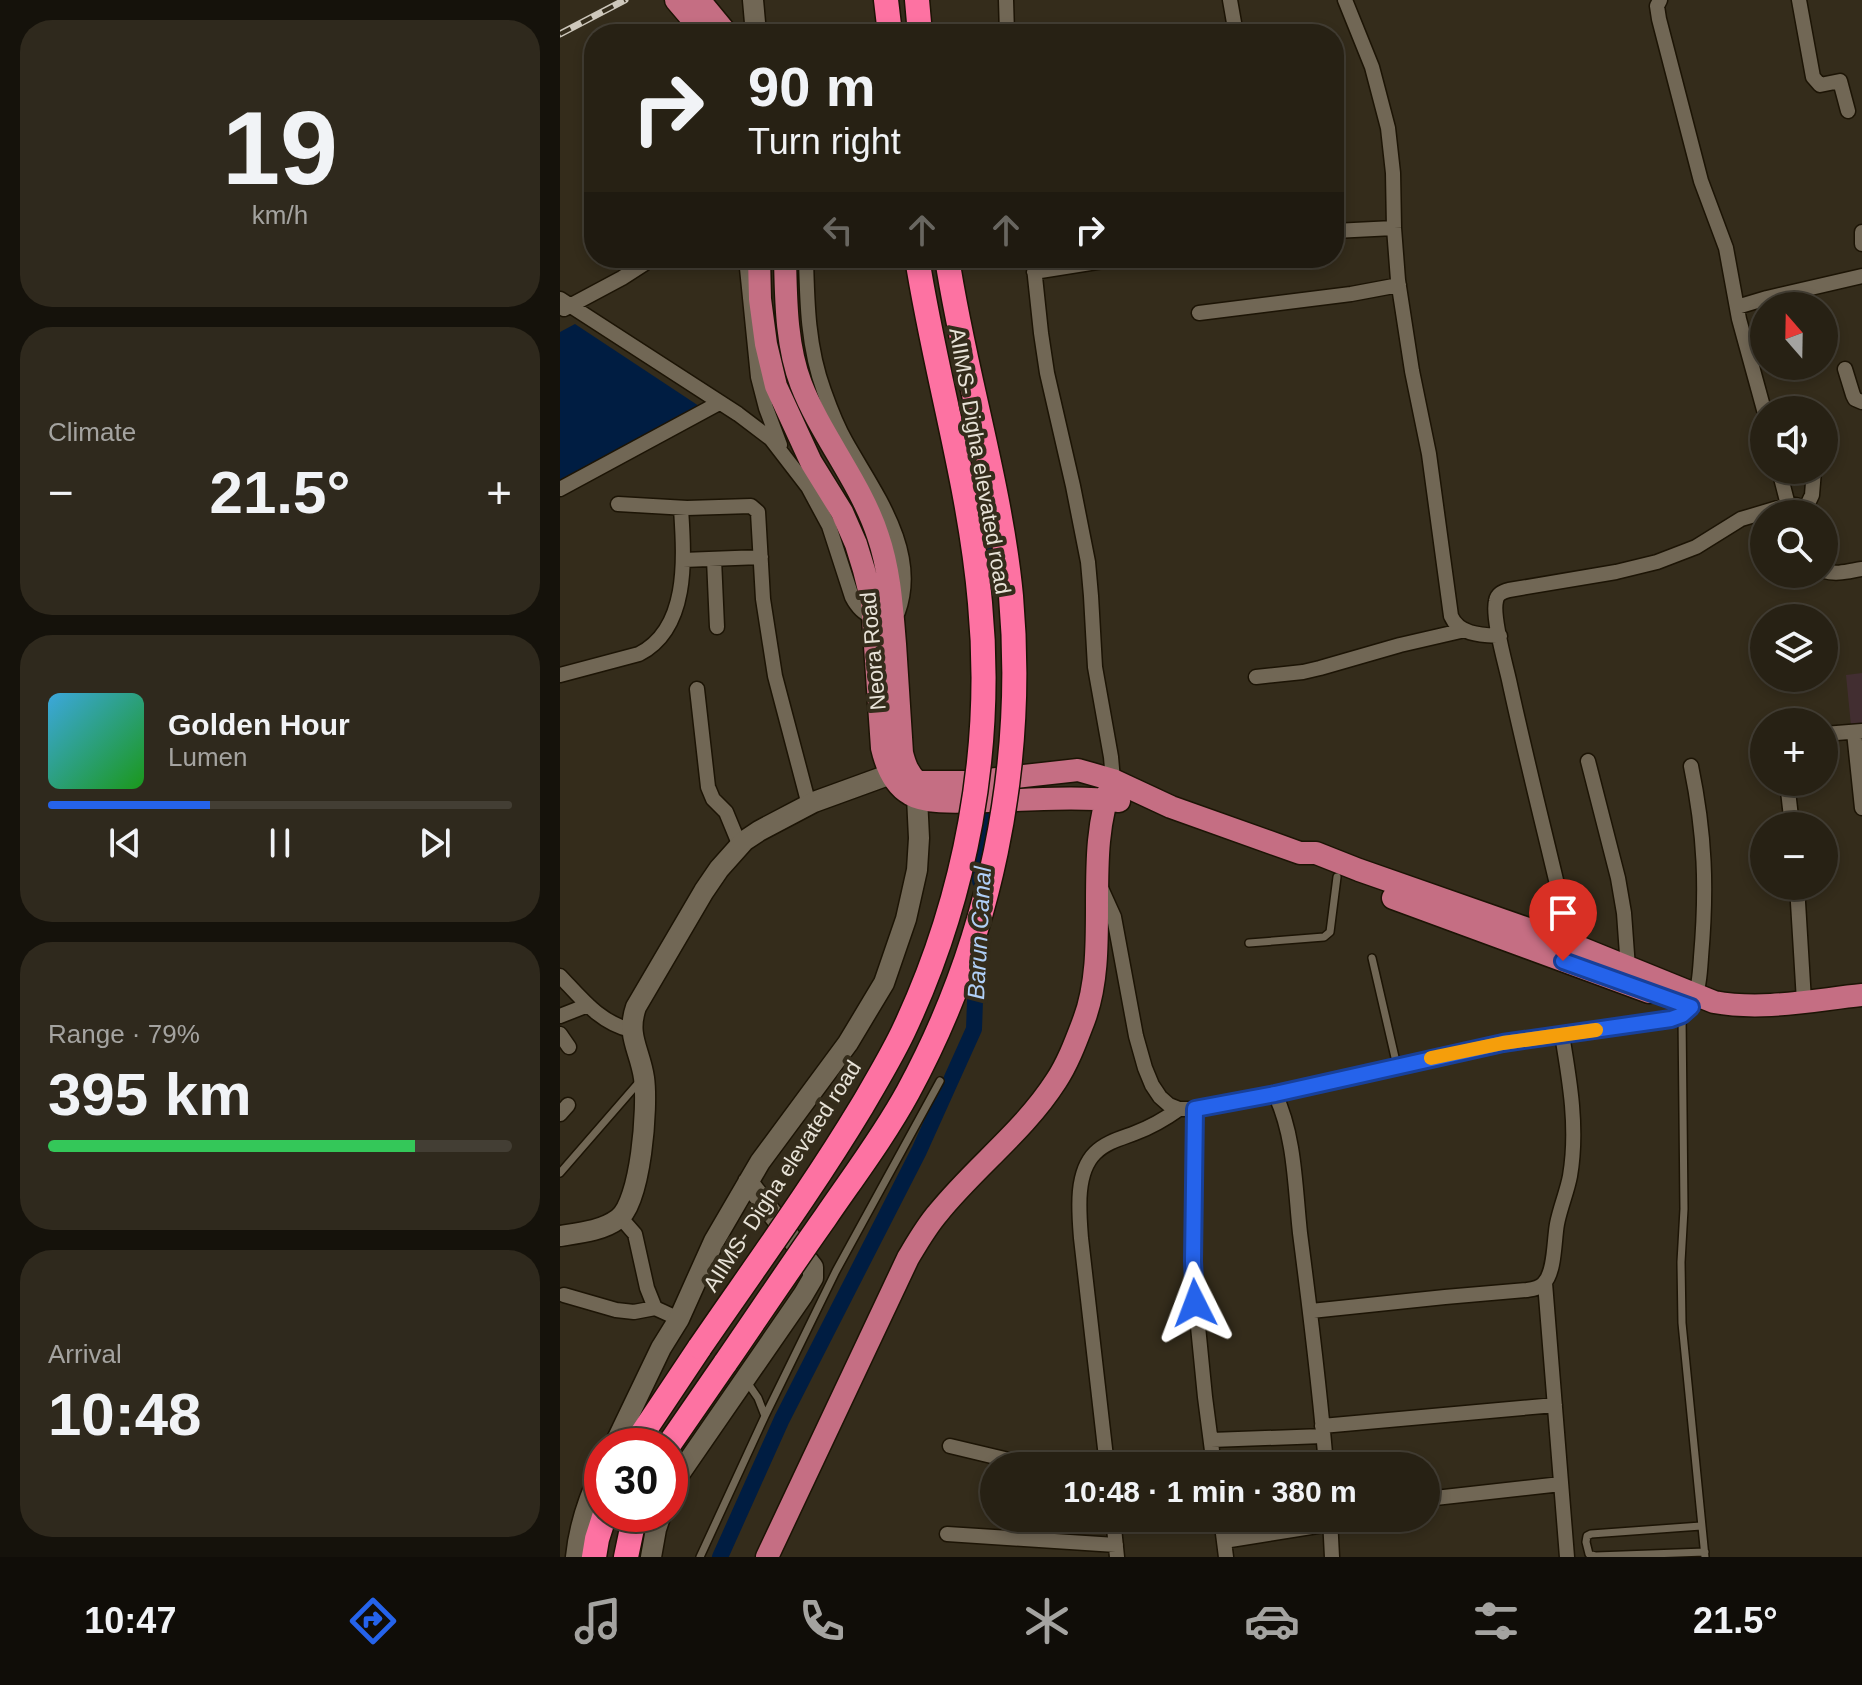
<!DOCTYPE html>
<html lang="en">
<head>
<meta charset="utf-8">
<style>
  body { margin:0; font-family:Helvetica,sans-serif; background:#2f291d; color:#f1f3f6; height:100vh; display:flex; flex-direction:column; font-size:30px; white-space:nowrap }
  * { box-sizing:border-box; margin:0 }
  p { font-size:26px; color:#a4a3a0 }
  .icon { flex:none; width:44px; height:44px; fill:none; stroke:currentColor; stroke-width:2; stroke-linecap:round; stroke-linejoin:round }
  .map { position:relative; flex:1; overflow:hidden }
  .panel { display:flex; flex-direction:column; gap:20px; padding:20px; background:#15120b; width:560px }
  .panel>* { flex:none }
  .hud { position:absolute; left:24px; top:24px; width:760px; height:244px; border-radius:32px; box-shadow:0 4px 12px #0003,0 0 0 2px #433e34; background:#272114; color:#f1f3f6; overflow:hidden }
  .needle { width:52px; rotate:340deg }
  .fabs { position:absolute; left:1190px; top:292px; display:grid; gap:16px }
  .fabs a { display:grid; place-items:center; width:88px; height:88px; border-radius:50%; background:#272114; box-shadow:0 4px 12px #0003,0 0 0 2px #433e34; font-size:40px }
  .speed { position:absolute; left:24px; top:1428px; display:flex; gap:16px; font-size:40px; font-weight:700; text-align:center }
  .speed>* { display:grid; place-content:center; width:104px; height:104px; border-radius:50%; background:#272114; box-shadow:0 4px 12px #0003,0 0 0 2px #433e34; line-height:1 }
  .speed .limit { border:12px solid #d22; background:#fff; color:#111 }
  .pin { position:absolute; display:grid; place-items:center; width:68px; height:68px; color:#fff; margin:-82px -34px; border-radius:50% 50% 50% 0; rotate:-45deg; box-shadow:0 0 8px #0007 }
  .pin .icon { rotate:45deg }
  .me { position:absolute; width:88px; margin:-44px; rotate:357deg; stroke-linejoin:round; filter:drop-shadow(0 0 6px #0008) }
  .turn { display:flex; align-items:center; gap:28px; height:168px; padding:0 32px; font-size:36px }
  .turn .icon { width:104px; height:104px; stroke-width:2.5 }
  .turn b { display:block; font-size:56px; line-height:68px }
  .lanes { display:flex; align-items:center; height:76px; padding:0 32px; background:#0003; justify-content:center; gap:40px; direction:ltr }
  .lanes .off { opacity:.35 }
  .big { font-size:60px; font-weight:700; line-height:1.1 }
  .panel .card { flex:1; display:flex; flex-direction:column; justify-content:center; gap:12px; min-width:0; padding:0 28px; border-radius:32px; background:#2f291d }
  .panel .dial { align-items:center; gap:0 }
  .dial b { font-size:104px; line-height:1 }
  .song { display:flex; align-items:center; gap:24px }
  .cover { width:96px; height:96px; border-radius:12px; background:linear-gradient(135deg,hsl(200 70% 55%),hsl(120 70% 35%)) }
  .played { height:8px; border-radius:4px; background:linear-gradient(90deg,#2563eb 35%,#433e34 35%) }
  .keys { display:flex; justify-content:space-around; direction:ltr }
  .heat { display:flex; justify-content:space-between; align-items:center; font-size:44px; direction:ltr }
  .charge { height:12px; border-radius:6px; background:linear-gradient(90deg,#34c759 79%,#433e34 0) }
  .trip { position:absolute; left:420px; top:1452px; width:460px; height:80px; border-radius:40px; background:#272114; box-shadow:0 4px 12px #0003,0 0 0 2px #433e34; font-weight:700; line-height:80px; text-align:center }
  .tab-bar { display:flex; height:128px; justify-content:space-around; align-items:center; background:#100d08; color:#a4a3a0 }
  .tab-bar .icon { width:56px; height:56px }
  .tab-bar .current { color:#2563eb }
  .tab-bar b { font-size:36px; color:#f1f3f6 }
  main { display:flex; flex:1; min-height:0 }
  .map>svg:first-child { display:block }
  .commercial { fill:#422e31 }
  .water { fill:#001d42 }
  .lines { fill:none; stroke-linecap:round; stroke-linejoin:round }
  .canal { stroke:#001d42; stroke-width:16 }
  .lane-casing { stroke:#1c1405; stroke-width:10 }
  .street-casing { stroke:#1c1405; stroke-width:17 }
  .secondary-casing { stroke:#1c1405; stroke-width:23 }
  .primary-casing { stroke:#1c1405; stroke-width:25 }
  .highway-casing { stroke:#1c1405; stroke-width:27 }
  .lane { stroke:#716755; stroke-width:7 }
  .street { stroke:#716755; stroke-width:14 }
  .secondary { stroke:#716755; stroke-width:20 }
  .primary { stroke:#c56e83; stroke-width:22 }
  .highway { stroke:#fd72a2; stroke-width:24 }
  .rail-casing { stroke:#cdc7bb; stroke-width:7 }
  .rail { stroke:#342c1b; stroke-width:4; stroke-dasharray:12; stroke-linecap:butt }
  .highway-bridge-casing { stroke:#1c1405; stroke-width:27; stroke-linecap:butt }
  .highway-bridge { stroke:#fd72a2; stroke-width:24 }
  .route-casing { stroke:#184099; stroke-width:20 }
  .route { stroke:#2563eb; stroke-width:14 }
  .slow { stroke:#f59e0b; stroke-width:14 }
  .labels { text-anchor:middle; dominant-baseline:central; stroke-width:8; stroke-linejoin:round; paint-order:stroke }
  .street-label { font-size:22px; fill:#e8e3d8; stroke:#342c1b }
  .water-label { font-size:24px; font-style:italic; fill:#b0d0f8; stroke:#342c1b }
</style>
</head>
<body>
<main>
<section class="panel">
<div class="card dial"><b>19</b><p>km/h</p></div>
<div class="card"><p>Climate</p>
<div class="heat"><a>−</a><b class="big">21.5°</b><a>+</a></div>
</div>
<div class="card">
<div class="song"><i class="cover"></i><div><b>Golden Hour</b><p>Lumen</p></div></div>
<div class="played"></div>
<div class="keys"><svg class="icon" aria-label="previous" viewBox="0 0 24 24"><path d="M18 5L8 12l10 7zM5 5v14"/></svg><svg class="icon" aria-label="pause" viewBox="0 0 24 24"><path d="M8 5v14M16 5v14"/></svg><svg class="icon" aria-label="next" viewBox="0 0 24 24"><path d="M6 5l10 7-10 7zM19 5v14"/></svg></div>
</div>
<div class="card"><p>Range · 79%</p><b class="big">395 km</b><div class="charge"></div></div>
<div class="card"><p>Arrival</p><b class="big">10:48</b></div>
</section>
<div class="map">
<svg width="1302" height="1557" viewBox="0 0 1302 1557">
  <rect width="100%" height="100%" fill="#342c1b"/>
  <path class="commercial" d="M1302,673V735L1292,736L1286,675Z"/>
  <path class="water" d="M15,324L145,410L0,480V332Z"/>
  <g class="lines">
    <path class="canal" d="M416,494L426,537L427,574
      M420,881L426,793
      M160,1557L222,1419L359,1151L414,1029L417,945"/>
    <defs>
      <path id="lane" d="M689,943L764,937L770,932L777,877
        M812,958L837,1066
        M1122,1015L1124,1209L1121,1262L1122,1323L1145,1557
        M0,1173L80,1081
        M205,1416L276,1271L380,1081
        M1141,1526L1031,1534L1027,1536L1026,1542L1029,1554L1036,1556L1145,1552
        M140,1557L205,1416L198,1398L187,1382"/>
      <path id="street" d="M446,0L447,34
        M670,0L676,34
        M785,0L812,67L828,128L833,173L834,228L838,280L852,371L869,454L891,616C899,635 922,635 940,636
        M1100,0L1097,6L1099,19L1141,181L1166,248L1179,319L1204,410
        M1239,0L1253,77L1260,85L1280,81L1288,111
        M774,231L834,228
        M1302,232V244
        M186,258L198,377L206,408L220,445
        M473,258L481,333L487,373L513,486L528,562L531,596L535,667L551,757L553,780
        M474,272L562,258
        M0,299L178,414L211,439L248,487L269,526L292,597C303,618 317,621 338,612C360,551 314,492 286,442C277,426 270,408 264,391C248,348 247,303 246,258
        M1177,307L1207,298L1302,276
        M4,309L62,278L93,258
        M639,313L791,294L839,285
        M1285,369L1293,395L1295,399L1302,402
        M1219,470L1228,505
        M0,489L159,403
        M58,504L127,508L191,506L198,512L203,599L215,676L249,805
        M1244,512L1252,495L1254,470
        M154,559L157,627
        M123,560L201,557
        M1264,571C1277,575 1289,571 1302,569
        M0,675L79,654C130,628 124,556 121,508
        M696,677L743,672L760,668L840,645L905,630
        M137,689L148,787L153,799L166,812L180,846
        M1294,732L1302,808
        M1264,734L1302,731
        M1200,741L1204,740
        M1028,761L1058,878L1064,913L1068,968
        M1227,782L1232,826
        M540,886L554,917L576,1036L585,1068L592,1085L600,1097L609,1105L619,1109H635L715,1094L943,1043L1111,1019C1119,1016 1127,1013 1131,1005C1139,992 1140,972 1141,957C1147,888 1145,834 1131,766
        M1237,886L1244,1001
        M1011,944C991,856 968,768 949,680C945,662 932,617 936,601C937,594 942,592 949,590L1056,572L1097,562L1136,547L1181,519L1228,505C1236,504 1242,506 1245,514
        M0,976C21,998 40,1023 71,1030
        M0,1016L28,1005
        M0,1034L9,1047
        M715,1094C735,1136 735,1187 740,1233C750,1310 760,1388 766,1466
        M635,1109L634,1286L645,1397L654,1466
        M0,1114L8,1105
        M61,1218L75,1234L87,1288L95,1308
        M985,1283L1007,1557
        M4,1295L56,1310L74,1312L95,1308L119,1319
        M751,1311L885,1297L967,1290C973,1289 980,1288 984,1283C995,1272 994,1240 997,1224C1000,1208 1007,1192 1010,1176C1018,1129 1010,1082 1002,1035
        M762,1426L995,1405
        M651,1440L763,1436
        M390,1446L461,1463L491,1466
        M547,1466L521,1238C519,1212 515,1173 535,1153C546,1142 562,1138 575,1133C591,1127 605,1119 619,1109
        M866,1499L1001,1484
        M553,1518L557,1557
        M661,1518L666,1557
        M770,1518L772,1557
        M387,1534L556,1545
        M664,1541L770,1524"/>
      <path id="secondary" d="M193,0L196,34
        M0,1236C19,1233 42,1231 58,1219C81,1203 88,1106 84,1078C80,1050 66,1036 76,1007L144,891L159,869L184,841L199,831L254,802L331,774L345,766
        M54,1446L101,1348L119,1319L154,1241L200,1162L288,1043L324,983L346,919L357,870L359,838L357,797
        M110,1493L116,1479L243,1295L253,1278V1267L188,1182
        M16,1557C19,1527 29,1497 42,1470
        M91,1557L96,1529L101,1514"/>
      <path id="primary" d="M116,0L145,34
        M139,0L167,34
        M199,258L200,299L206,344L216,386L251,462L282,512L296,544L304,570L312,602L322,748C326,765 334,785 350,794C368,805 408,801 429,801C472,800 516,796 559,801
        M225,258C226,299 226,345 241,384C261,436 301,483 318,536C330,571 332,608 335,644C337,680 340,717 342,753C345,765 348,773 357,782H410L518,770L553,780L611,807L740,853H756L799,870L1011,944L1154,1002C1203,1011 1253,1000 1302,995
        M833,898L1089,992
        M207,1557L348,1258C357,1243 366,1227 378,1213C415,1167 464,1131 496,1081C508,1063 516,1041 524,1020C551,948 522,855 553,780"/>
      <path id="highway" d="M326,0L330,34
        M357,0L360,34
        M74,1446L140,1347
        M108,1446L166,1362
        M34,1557L37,1539L45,1514
        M66,1557L75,1514"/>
    </defs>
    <use href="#lane" class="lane-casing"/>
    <use href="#street" class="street-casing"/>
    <use href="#secondary" class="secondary-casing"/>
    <use href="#primary" class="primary-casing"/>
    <use href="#highway" class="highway-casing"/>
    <use href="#lane" class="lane"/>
    <use href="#street" class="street"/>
    <use href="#secondary" class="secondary"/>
    <use href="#primary" class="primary"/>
    <use href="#highway" class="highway"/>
    <defs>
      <path id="rail" d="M0,34L65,0"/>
    </defs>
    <use href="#rail" class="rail-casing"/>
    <use href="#rail" class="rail"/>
    <defs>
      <path id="highway-bridge" d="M140,1347C195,1267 252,1189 302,1106C316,1082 331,1057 343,1032C406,899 434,749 420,603C410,486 375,373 357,258
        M166,1362C199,1314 231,1266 265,1218C293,1177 324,1136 348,1092C430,941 466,767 451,596C440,482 404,371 387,258"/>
    </defs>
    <use href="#highway-bridge" class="highway-bridge-casing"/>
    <use href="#highway-bridge" class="highway-bridge"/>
  </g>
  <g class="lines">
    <defs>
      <path id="route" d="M635,1303L633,1261L635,1109L715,1094L943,1043L1111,1019L1122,1015L1131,1007L1003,961"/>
    </defs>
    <use href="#route" class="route-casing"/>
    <use href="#route" class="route"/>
    <path class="slow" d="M871,1058L943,1043L1036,1030"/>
  </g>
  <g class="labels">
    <g class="street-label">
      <text transform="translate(420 461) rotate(80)">AIIMS- Digha elevated road</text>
      <text transform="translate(313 651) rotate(-95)">Neora Road</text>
      <text transform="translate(222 1176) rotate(-57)">AIIMS- Digha elevated road</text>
    </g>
    <g class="water-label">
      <text transform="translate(419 933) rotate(-87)">Barun Canal</text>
    </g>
  </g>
</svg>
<div class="fabs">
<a><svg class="needle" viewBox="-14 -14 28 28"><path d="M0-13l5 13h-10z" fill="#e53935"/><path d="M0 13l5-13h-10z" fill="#a4a3a0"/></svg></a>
<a><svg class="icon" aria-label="sound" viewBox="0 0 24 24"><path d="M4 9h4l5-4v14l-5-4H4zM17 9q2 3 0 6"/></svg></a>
<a><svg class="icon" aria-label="search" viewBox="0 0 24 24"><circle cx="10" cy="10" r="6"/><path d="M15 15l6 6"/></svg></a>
<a><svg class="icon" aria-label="layers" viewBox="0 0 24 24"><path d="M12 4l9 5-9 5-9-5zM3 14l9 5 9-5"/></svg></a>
<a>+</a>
<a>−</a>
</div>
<div class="speed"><div class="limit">30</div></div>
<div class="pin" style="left:1003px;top:961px;background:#d93025"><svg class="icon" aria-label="arrive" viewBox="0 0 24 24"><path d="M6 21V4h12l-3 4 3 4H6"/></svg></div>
<svg class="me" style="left:635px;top:1303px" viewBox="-20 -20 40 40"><path d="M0-17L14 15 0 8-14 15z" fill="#2563eb" stroke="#fff" stroke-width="4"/></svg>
<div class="trip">10:48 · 1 min · 380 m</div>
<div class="hud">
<div class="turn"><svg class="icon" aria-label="right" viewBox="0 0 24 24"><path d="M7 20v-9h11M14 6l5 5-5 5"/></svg><div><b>90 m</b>Turn right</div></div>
<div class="lanes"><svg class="icon off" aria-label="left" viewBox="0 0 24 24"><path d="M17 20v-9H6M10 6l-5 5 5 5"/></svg><svg class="icon off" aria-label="ahead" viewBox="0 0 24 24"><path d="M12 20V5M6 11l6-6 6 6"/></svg><svg class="icon off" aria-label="ahead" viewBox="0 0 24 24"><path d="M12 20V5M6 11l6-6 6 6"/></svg><svg class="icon" aria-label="right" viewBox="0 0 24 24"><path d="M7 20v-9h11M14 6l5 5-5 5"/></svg></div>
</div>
</div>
</main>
<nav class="tab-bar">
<b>10:47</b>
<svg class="icon current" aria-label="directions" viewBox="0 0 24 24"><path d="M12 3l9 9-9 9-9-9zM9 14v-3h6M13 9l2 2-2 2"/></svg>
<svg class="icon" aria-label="music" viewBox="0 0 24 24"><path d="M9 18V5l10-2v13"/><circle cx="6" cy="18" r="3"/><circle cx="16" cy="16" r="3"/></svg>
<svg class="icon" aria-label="phone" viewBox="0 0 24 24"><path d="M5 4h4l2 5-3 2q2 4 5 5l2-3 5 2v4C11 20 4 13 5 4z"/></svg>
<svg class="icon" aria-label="climate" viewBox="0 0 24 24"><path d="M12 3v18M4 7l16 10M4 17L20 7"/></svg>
<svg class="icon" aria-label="car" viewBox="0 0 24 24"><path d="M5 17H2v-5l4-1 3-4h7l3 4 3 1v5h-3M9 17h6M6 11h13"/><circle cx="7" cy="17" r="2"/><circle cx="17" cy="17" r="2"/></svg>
<svg class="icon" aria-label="filters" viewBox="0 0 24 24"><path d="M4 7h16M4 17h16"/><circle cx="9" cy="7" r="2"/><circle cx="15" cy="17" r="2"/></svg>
<b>21.5°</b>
</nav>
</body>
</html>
